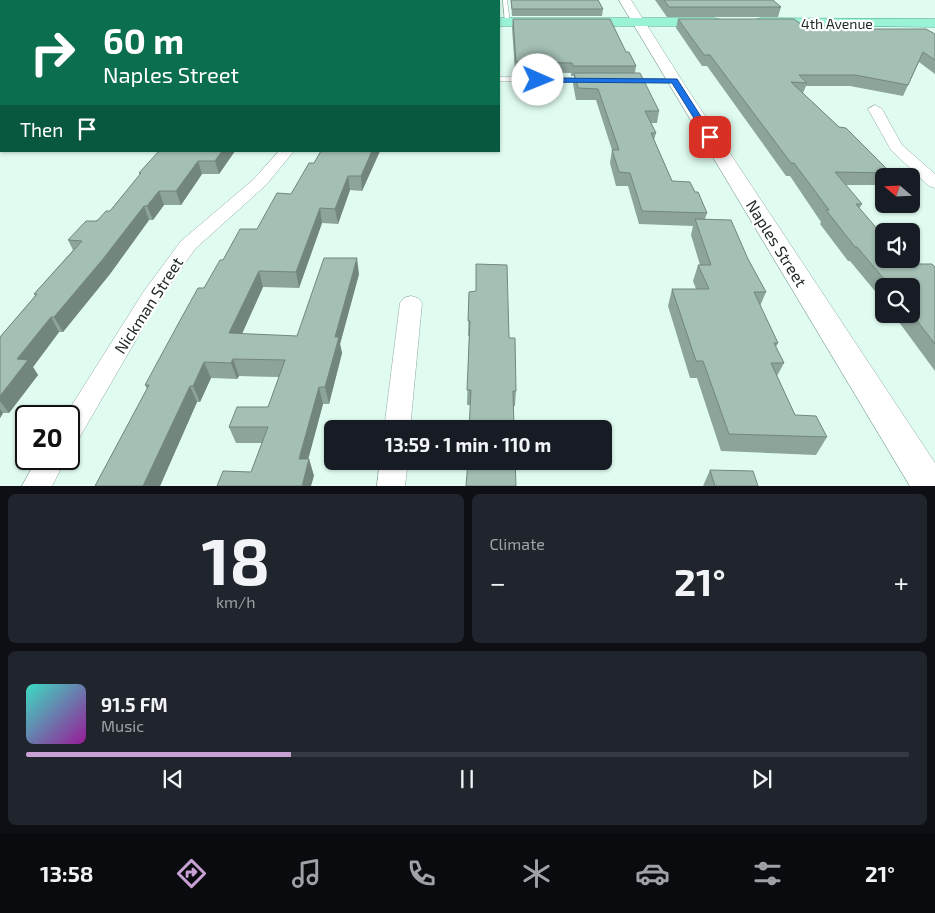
<!DOCTYPE html>
<html lang="en">
<head>
<meta charset="utf-8">
<style>
  body { margin:0; font-family:"Exo 2",sans-serif; background:#20242c; color:#f1f3f6; height:100vh; display:flex; flex-direction:column; font-size:19px; white-space:nowrap }
  * { box-sizing:border-box; margin:0 }
  p { font-size:16px; color:#9ea1a6 }
  .icon { flex:none; width:28px; height:28px; fill:none; stroke:currentColor; stroke-width:2; stroke-linecap:round; stroke-linejoin:round }
  .map { position:relative; height:486px; overflow:hidden }
  .panel { display:flex; flex-direction:column; gap:8px; padding:8px; background:#0d0f14; flex:1 }
  .panel>* { flex:none }
  .banner { position:absolute; left:0px; top:0px; width:500px; height:152px; box-shadow:0 1px 4px #0004; background:#0b6e4f; color:#fff; overflow:hidden }
  .needle { width:32px; rotate:289deg }
  .fabs { position:absolute; left:875px; top:168px; display:grid; gap:10px }
  .fabs a { display:grid; place-items:center; width:45px; height:45px; border-radius:8px; background:#171b24; box-shadow:0 1px 4px #0004; font-size:25px }
  .speed { position:absolute; left:15px; top:405px; display:flex; gap:10px; font-size:25px; font-weight:700; text-align:center }
  .speed>* { display:grid; place-content:center; width:65px; height:65px; border-radius:50%; background:#171b24; box-shadow:0 1px 4px #0004; line-height:1 }
  .speed .limit { border:2px solid #111; border-radius:8px; background:#fff; color:#111 }
  .pin { position:absolute; display:grid; place-items:center; width:42px; height:42px; color:#fff; margin:-21px; border-radius:10px; box-shadow:0 2px 8px #0006 }
  .me { position:absolute; width:55px; margin:-28px; rotate:91deg; stroke-linejoin:round; filter:drop-shadow(0 0 4px #0008) }
  .turn { display:flex; align-items:center; gap:18px; height:105px; padding:0 20px; font-size:22px }
  .turn .icon { width:65px; height:65px; stroke-width:2.5 }
  .turn b { display:block; font-size:35px; line-height:42px }
  .then { display:flex; align-items:center; height:48px; padding:0 20px; background:#0003; gap:10px; font-size:19px }
  .big { font-size:38px; font-weight:700; line-height:1.1 }
  .panel .tile { flex:1; display:flex; flex-direction:column; justify-content:center; gap:8px; min-width:0; padding:0 18px; border-radius:8px; background:#20242c }
  .panel .dial { align-items:center; gap:0 }
  .dial b { font-size:65px; line-height:1 }
  .song { display:flex; align-items:center; gap:15px }
  .cover { width:60px; height:60px; border-radius:8px; background:linear-gradient(135deg,hsl(170 70% 55%),hsl(300 70% 35%)) }
  .played { height:5px; border-radius:2px; background:linear-gradient(90deg,#c8a2d5 30%,#363941 30%) }
  .keys { display:flex; justify-content:space-around; direction:ltr }
  .heat { display:flex; justify-content:space-between; align-items:center; font-size:28px; direction:ltr }
  .panel .tiles { flex:1; display:grid; gap:8px; grid-template-columns:1fr 1fr }
  .tile:last-child { grid-column:span 2 }
  .trip { position:absolute; left:324px; top:420px; width:288px; height:50px; border-radius:8px; background:#171b24; box-shadow:0 1px 4px #0004; font-weight:700; line-height:50px; text-align:center }
  .dock { display:flex; height:80px; justify-content:space-around; align-items:center; background:#090b0e; color:#9ea1a6 }
  .dock .icon { width:35px; height:35px }
  .dock .on { color:#c8a2d5 }
  .dock b { font-size:22px; color:#f1f3f6 }
  .map>svg:first-child { display:block }
  .lines { fill:none; stroke-linecap:round; stroke-linejoin:round }
  .service-casing { stroke:#90aba0; stroke-width:1 }
  .minor-casing { stroke:#90aba0; stroke-width:1 }
  .tertiary-casing { stroke:#90aba0; stroke-width:1 }
  .primary-casing { stroke:#43a788; stroke-width:1 }
  .service { fill:#fff; fill-rule:evenodd }
  .minor { fill:#fff; fill-rule:evenodd }
  .tertiary { fill:#fff; fill-rule:evenodd }
  .primary { fill:#9af3d7; fill-rule:evenodd }
  .wall { fill:#8da49b }
  .shaded-wall { fill:#73867e }
  .building { fill:#a4bfb4; stroke:#73867e }
  .route { fill:#1a73e8; stroke:#114b97 }
  .labels { text-anchor:middle; dominant-baseline:central; stroke-width:4.5; stroke-linejoin:round; paint-order:stroke }
  .far-street-label { font-size:14px; fill:#202a26; stroke:#fff }
  .street-label { font-size:16px; fill:#202a26; stroke:#fff }
</style>
</head>
<body>
<div class="map">
<svg width="935" height="486" viewBox="0 0 935 486">
  <rect width="100%" height="100%" fill="#e0fcf0"/>
  <g class="lines">
    <defs>
      <path id="service" d="M503,0H507L510,23L505,22Z
        M499,77L585,78L588,80L585,82L499,81Z
        M628,79H674L677,81L674,83L630,82L627,80Z"/>
      <path id="minor" d="M875,105L882,109L902,145L935,174V188L929,186L891,150L868,109Z
        M279,151H294L266,185L195,249L159,300L78,440L69,443V416H65L144,291L181,241L254,179Z
        M411,296L418,298L422,303L410,429H384L400,303L404,298Z
        M37,459H66L52,486H22Z
        M380,461H408L405,486H377Z"/>
      <path id="tertiary" d="M619,0H631L686,87L935,463V486H910Z"/>
      <path id="primary" d="M0,15H1V23H0Z
        M499,18H714L719,19L721,22L719,25L714,26H499Z
        M762,18L935,19V27L757,25L755,22L757,19Z"/>
    </defs>
    <use href="#service" class="service-casing"/>
    <use href="#minor" class="minor-casing"/>
    <use href="#tertiary" class="tertiary-casing"/>
    <use href="#primary" class="primary-casing"/>
    <use href="#service" class="service"/>
    <use href="#minor" class="minor"/>
    <use href="#tertiary" class="tertiary"/>
    <use href="#primary" class="primary"/>
  </g>
  <path class="wall" d="M0,0H135L133,1H1V9H0Z
    M382,0H477V1H381Z
    M511,0H598L603,9L602,16H512Z
    M655,0H773L781,7L778,17H667Z
    M513,19L626,52L636,66L635,73L659,111L657,123H651L656,133L654,140L672,181L695,192L707,213L705,219L748,259L766,292L760,306L778,343L776,347L784,363L777,376L795,415L827,437L816,455L721,451L697,378H690L668,306L672,289H696L693,281L698,265H700L691,235L693,226L639,224L628,186H616L610,163L612,150L596,100H576L573,84L574,76H571V73L515,72L512,28Z
    M678,19L802,25L935,34V74L919,62L903,96L850,86H806L803,93L839,127L891,173L889,176H884V185H845L862,204L859,209L907,264L935,267V371L893,314H911V286H884V302L850,261H848L820,224L821,222L790,176H786L707,66H702L676,28Z
    M235,151L219,174H202L181,205H164L153,220H149L110,274L63,332H59L33,367L38,375L9,413H3L0,418V337L35,296L34,294L73,250L68,240L110,211L140,175L139,173Z
    M321,151H380L362,191L350,190L338,224L322,223L299,288L263,287L242,334L297,336L359,274L340,344L342,353L329,404H323L308,459H309L314,476L251,472L262,443H236L229,427L268,407L279,377L239,376L237,379L211,378L200,402H197L160,486H95L147,389L145,385L204,288L223,260L257,229L291,194L314,163Z
    M469,292L509,338L516,391L515,406L467,405L469,336H468Z
    M710,470L758,486H703Z"/>
  <path class="shaded-wall" d="M115,0H135L133,1H115Z
    M338,0H345L344,1H338Z
    M222,151H235L219,174L215,161Z
    M372,151H380L362,191L361,176Z
    M198,161L202,174L181,205L176,191Z
    M348,176L350,190L338,224L335,209Z
    M159,191L164,205L153,220L147,206Z
    M144,206L149,220L110,274L63,332L54,317Z
    M320,208L322,223L299,288L296,272Z
    M357,258L359,274L340,344L342,353L329,404L325,387L335,337Z
    M259,271L263,287L235,349L229,333Z
    M51,317L59,332L33,367L38,375L9,413L0,401V396L17,359Z
    M233,359L239,376L237,379L231,363Z
    M204,362L211,378L200,402L193,386Z
    M190,386L197,402L160,486H143Z
    M319,387L323,404L304,475L299,459Z
    M0,409L3,413L0,418Z
    M309,459L314,476L311,486H302Z"/>
  <path class="building" d="M287,0H329L328,1H286Z
    M382,0H421V1H381Z
    M511,0H598L603,9H512Z
    M664,0H773L781,7H669Z
    M513,19H610L626,52H629L636,66H573L572,63L516,62Z
    M678,19H794L802,25L847,26L851,29H926L935,34V60L923,52L908,85L855,75H799L807,83L791,82L839,127L846,128L891,173L835,172L862,204H856L884,237V259H902L907,264H932L935,267V344L911,313V286H890L857,247H855L826,210H829L794,163H791L710,55H704Z
    M574,73H640L659,111H645L656,133H651L672,181L690,182L695,192H698L707,213L642,211L630,173L619,172L612,150H619L598,89L578,88Z
    M159,151H222L215,161H198L176,191H159L147,206H144L103,259L54,317H51L17,359L28,360L0,396V337L37,294H34L82,241L68,240L86,221H97L106,211H110L141,173H139Z
    M321,151H372L361,176H348L335,209L320,208L296,272L259,271L229,333L297,336L324,258H357L335,337H339L325,387H319L299,459H309L302,486H217L223,471L251,472L268,427H229L237,407H268L285,360L233,359L231,363L204,362L193,386H190L143,486H95L149,385H145L183,315L198,288H204L220,260H223L240,229H257L277,193L291,194L309,163H314Z
    M695,219L731,220L748,259L766,292H754L778,343H774L784,363H771L795,415L816,416L827,437L729,434L703,361H696L672,289H709L698,265H711Z
    M476,264L507,265L509,338H515L516,391H513L514,429H469L471,390H467L470,321H468L469,292L476,291Z
    M468,461H515L516,486H466Z
    M710,470L753,471L758,486H715Z"/>
  <path class="route" d="M535,78L677,79L714,137L710,140L707,139L672,83L538,82L535,81Z"/>
  <g class="labels">
    <g class="far-street-label">
      <text x="837" y="23">4th Avenue</text>
    </g>
    <g class="street-label">
      <text transform="translate(777 243) rotate(58)">Naples Street</text>
      <text transform="translate(148 305) rotate(-57)">Nickman Street</text>
    </g>
  </g>
</svg>
<div class="fabs">
<a><svg class="needle" viewBox="-14 -14 28 28"><path d="M0-13l5 13h-10z" fill="#e53935"/><path d="M0 13l5-13h-10z" fill="#9ea1a6"/></svg></a>
<a><svg class="icon" aria-label="sound" viewBox="0 0 24 24"><path d="M4 9h4l5-4v14l-5-4H4zM17 9q2 3 0 6"/></svg></a>
<a><svg class="icon" aria-label="search" viewBox="0 0 24 24"><circle cx="10" cy="10" r="6"/><path d="M15 15l6 6"/></svg></a>
</div>
<div class="speed"><div class="limit">20</div></div>
<div class="pin" style="left:710px;top:137px;background:#d93025"><svg class="icon" aria-label="arrive" viewBox="0 0 24 24"><path d="M6 21V4h12l-3 4 3 4H6"/></svg></div>
<svg class="me" style="left:538px;top:80px" viewBox="-20 -20 40 40"><circle r="19" fill="#fff"/><path d="M0-13L10 11 0 6-10 11z" fill="#1a73e8"/></svg>
<div class="trip">13:59 · 1 min · 110 m</div>
<div class="banner">
<div class="turn"><svg class="icon" aria-label="right" viewBox="0 0 24 24"><path d="M7 20v-9h11M14 6l5 5-5 5"/></svg><div><b>60 m</b>Naples Street</div></div>
<div class="then">Then<svg class="icon" aria-label="arrive" viewBox="0 0 24 24"><path d="M6 21V4h12l-3 4 3 4H6"/></svg></div>
</div>
</div>
<section class="panel">
<div class="tiles">
<div class="tile dial"><b>18</b><p>km/h</p></div>
<div class="tile"><p>Climate</p>
<div class="heat"><a>−</a><b class="big">21°</b><a>+</a></div>
</div>
<div class="tile">
<div class="song"><i class="cover"></i><div><b>91.5 FM</b><p>Music</p></div></div>
<div class="played"></div>
<div class="keys"><svg class="icon" aria-label="previous" viewBox="0 0 24 24"><path d="M18 5L8 12l10 7zM5 5v14"/></svg><svg class="icon" aria-label="pause" viewBox="0 0 24 24"><path d="M8 5v14M16 5v14"/></svg><svg class="icon" aria-label="next" viewBox="0 0 24 24"><path d="M6 5l10 7-10 7zM19 5v14"/></svg></div>
</div>
</div>
</section>
<nav class="dock">
<b>13:58</b>
<svg class="icon on" aria-label="directions" viewBox="0 0 24 24"><path d="M12 3l9 9-9 9-9-9zM9 14v-3h6M13 9l2 2-2 2"/></svg>
<svg class="icon" aria-label="music" viewBox="0 0 24 24"><path d="M9 18V5l10-2v13"/><circle cx="6" cy="18" r="3"/><circle cx="16" cy="16" r="3"/></svg>
<svg class="icon" aria-label="phone" viewBox="0 0 24 24"><path d="M5 4h4l2 5-3 2q2 4 5 5l2-3 5 2v4C11 20 4 13 5 4z"/></svg>
<svg class="icon" aria-label="climate" viewBox="0 0 24 24"><path d="M12 3v18M4 7l16 10M4 17L20 7"/></svg>
<svg class="icon" aria-label="car" viewBox="0 0 24 24"><path d="M5 17H2v-5l4-1 3-4h7l3 4 3 1v5h-3M9 17h6M6 11h13"/><circle cx="7" cy="17" r="2"/><circle cx="17" cy="17" r="2"/></svg>
<svg class="icon" aria-label="filters" viewBox="0 0 24 24"><path d="M4 7h16M4 17h16"/><circle cx="9" cy="7" r="2"/><circle cx="15" cy="17" r="2"/></svg>
<b>21°</b>
</nav>
</body>
</html>
